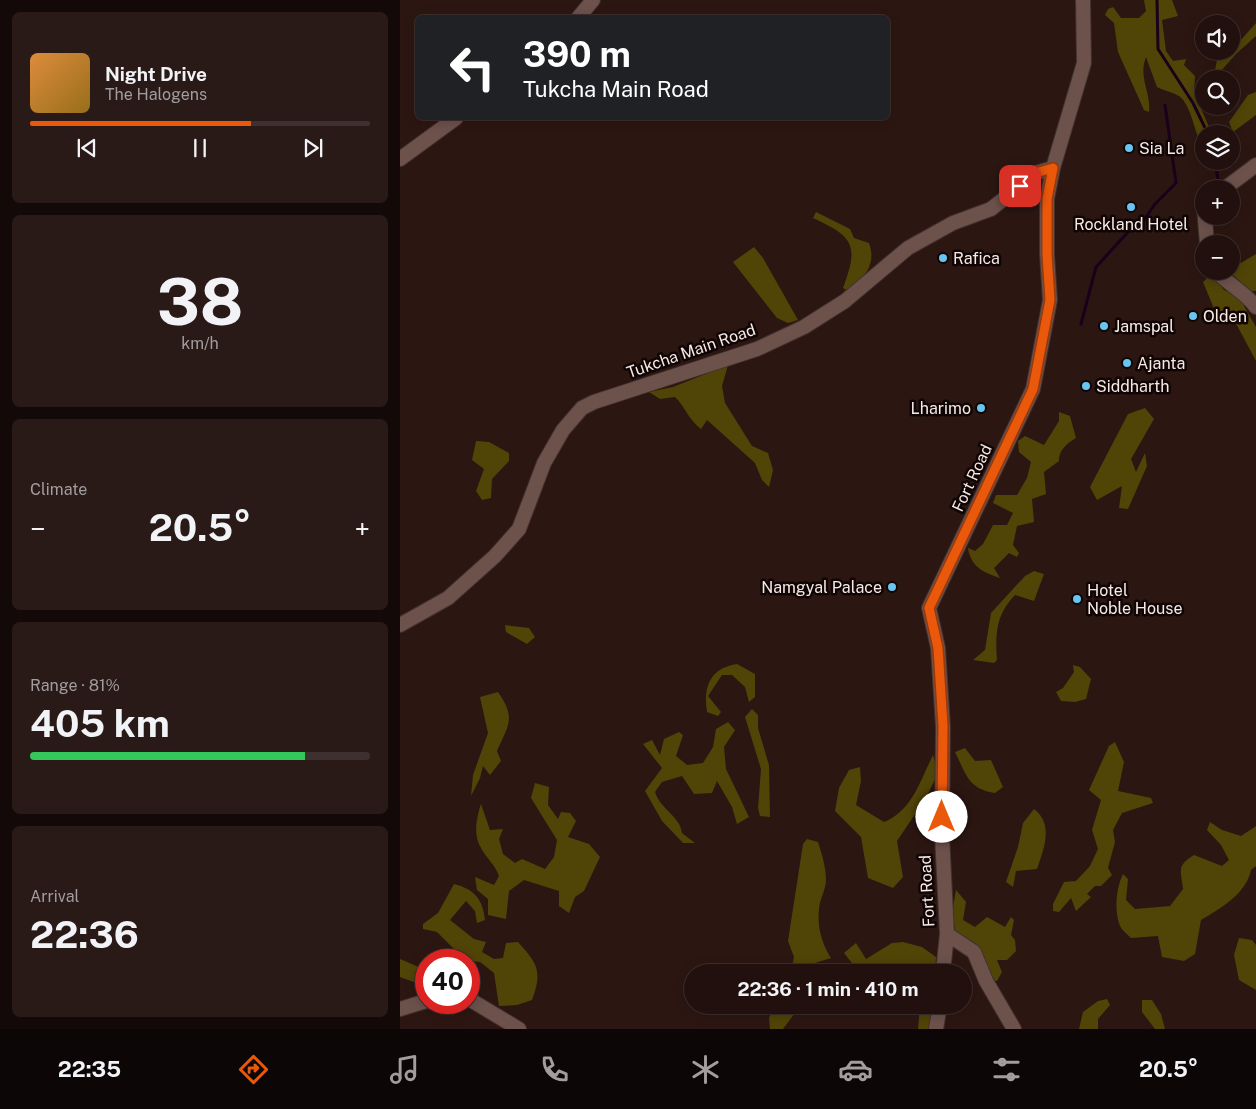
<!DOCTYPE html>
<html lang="en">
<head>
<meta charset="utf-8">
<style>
  body { margin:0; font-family:"Public Sans",sans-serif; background:#291917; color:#f1f3f6; height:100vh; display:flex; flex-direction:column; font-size:19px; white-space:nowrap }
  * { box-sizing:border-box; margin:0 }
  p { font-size:16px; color:#a29d9e }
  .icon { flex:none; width:28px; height:28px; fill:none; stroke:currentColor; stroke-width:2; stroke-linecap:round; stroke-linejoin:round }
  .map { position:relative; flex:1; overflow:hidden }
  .drawer { display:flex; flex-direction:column; gap:12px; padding:12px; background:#120908; width:400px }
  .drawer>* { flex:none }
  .guide { position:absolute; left:15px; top:15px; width:475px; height:105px; border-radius:8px; box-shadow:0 2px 12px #0003,0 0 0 1px #3e302e; background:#202124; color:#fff; overflow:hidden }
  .buttons { position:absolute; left:795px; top:15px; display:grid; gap:10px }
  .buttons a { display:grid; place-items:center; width:45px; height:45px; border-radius:50%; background:#21100e; box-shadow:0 2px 12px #0003,0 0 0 1px #3e302e; font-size:25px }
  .speed { position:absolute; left:15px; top:949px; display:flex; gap:10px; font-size:25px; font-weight:700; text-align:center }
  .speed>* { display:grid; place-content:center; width:65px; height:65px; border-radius:50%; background:#21100e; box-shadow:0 2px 12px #0003,0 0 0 1px #3e302e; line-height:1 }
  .speed .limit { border:8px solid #d22; background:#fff; color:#111 }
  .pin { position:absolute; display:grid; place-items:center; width:42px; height:42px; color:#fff; margin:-21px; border-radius:10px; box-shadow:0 2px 8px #0006 }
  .me { position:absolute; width:55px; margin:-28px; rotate:0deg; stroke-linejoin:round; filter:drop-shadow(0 0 4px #0008) }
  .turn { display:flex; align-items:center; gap:18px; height:105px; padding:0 25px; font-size:22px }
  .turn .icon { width:65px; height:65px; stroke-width:2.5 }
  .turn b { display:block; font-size:35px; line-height:42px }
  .big { font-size:38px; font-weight:700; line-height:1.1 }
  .drawer .card { flex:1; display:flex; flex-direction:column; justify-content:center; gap:8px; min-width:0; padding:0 18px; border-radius:8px; background:#291917 }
  .drawer .dial { align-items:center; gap:0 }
  .dial b { font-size:65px; line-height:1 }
  .song { display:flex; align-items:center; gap:15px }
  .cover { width:60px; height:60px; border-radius:8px; background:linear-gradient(135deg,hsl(30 70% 55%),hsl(40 70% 35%)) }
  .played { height:5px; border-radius:2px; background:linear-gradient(90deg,#ea580c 65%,#3e302e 65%) }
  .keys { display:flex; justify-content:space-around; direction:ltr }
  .heat { display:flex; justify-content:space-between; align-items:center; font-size:28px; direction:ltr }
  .charge { height:8px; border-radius:4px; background:linear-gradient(90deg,#34c759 81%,#3e302e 0) }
  .trip { position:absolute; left:284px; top:964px; width:288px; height:50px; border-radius:25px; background:#21100e; box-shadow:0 2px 12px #0003,0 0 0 1px #3e302e; font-weight:700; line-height:50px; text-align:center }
  .tab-bar { display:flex; height:80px; justify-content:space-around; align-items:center; background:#0d0606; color:#a29d9e }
  .tab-bar .icon { width:35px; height:35px }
  .tab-bar .selected { color:#ea580c }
  .tab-bar b { font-size:22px; color:#f1f3f6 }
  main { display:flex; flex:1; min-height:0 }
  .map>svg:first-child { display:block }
  .forest { fill:#514407 }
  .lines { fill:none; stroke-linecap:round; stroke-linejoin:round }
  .stream { stroke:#1a001a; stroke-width:3 }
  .minor-casing { stroke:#42312f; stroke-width:16 }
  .minor { stroke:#6d524c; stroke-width:14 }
  .route-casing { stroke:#983908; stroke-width:12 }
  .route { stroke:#ea580c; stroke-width:9 }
  .poi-dot { fill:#68c4f0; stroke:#0e0504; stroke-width:2 }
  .labels { text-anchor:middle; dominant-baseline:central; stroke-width:5; stroke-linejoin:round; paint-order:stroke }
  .poi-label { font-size:16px; fill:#f9e9e5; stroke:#0e0504; text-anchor:start }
  .street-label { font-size:16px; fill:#f9e9e5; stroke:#0e0504 }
</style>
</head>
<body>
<main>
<section class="drawer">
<div class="card">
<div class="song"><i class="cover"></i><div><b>Night Drive</b><p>The Halogens</p></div></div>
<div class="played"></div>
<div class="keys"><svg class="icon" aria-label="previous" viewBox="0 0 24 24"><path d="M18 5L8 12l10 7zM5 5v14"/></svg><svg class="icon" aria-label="pause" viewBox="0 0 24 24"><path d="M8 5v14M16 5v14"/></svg><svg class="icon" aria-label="next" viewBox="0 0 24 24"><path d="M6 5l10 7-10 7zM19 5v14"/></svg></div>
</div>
<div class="card dial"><b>38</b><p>km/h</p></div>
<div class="card"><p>Climate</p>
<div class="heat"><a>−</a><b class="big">20.5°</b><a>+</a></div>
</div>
<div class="card"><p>Range · 81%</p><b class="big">405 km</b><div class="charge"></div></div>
<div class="card"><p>Arrival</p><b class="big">22:36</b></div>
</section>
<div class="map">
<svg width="856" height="1029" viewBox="0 0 856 1029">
  <rect width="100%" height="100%" fill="#2c1612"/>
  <path class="forest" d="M744,0H772L778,16L762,20L766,51L773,61L786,59L784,65L795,76L794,92L812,134H804V150C795,137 792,105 779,96C773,92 764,91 757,87L746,57C738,78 751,91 749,112L744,110L718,52L714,23L705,15L708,9L713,7L721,18H739L746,11Z
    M856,23V36L836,54L819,73L815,70L817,60L831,51Z
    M856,92V115L833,132L829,122L848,95Z
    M416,212L450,229L454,238L469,243C477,265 464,278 448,291L443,288C459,245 454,237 413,218Z
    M354,247L363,258L398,320L388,323L377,318L333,262Z
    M856,254V291H850L832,274L839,264Z
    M812,274L824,290L844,298V306L856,327V361L832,316L815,311L803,282Z
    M323,364L328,365L322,386L325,403L352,446L368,453L373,470L369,487L362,480L355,463L307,420L301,429C288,419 286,408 275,397L260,399L249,392L273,387L318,369Z
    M745,408L754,419L731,459L736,472L745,453L747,466L728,509L719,508L722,486L697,500L690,487L728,414Z
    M659,412L670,416L676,438C666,444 659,450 659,461L644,472L646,494L632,499L634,522L617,526L613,545L619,553L617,557L609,553L594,568L600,578C583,572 571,567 568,548L575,551L583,544L593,525H607L613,513L593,503L596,495H617L627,478L631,462L619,452L618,441L625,436L644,445L659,421Z
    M76,441L89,442L109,453V461L92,479L91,498L82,500L76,491L84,469L72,460Z
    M634,571L644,574L634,601L615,595C596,614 595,635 597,660L594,663L573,660L585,650L591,613L625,576Z
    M105,625L129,628L135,637L127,644L106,632Z
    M337,664L355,674V697L349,702L345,687L332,675H322L308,696L321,712L318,716L307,712C303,687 310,668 337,664Z
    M673,665L680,667L691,679L686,699L675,702L661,701L656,692L663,688L674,672Z
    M98,692C116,718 109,724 97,751L101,761L90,775L83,766L80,778L71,796L73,775L88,733L80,697Z
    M352,709L358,715V728L369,765L370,817L360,816L358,808L361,769L345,717Z
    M328,722L335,730L324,747L326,769L349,817L337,824L332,807L317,781L312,793L294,794L282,776L262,782L255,792C260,809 280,816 282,833L295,843H283L262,821L245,791L262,768L243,744L252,740L260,755L264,739L279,732L283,735L276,756L287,765L303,763L313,747L316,729Z
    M715,742L724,762L718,791L751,798L753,803L722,813L713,830L715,842L708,868L712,875L701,886H695L687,894L691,897L676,911L671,898L659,912L653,911V904L664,882L676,881L690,866L698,849L692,830L701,800L689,790L709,746Z
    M565,748L575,761L591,760L603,787L595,793C568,789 566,774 555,752Z
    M533,755L538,773L526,798L497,841L503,877L493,888L468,878L461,837L435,811L439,788L449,770L460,767L461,781L456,805L484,822C512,811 520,781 533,755Z
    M135,783L149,787L148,805L158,819L161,812L170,813L176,821L168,837L189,844L200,857L184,891L175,897L169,913L159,906V891L124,880L109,891L106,919L88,915V899L77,890L75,877L94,885L99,876C95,864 85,857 80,846C73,834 77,816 81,804L90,830L103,829L99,839L103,854L115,863L122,859L145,869L154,857L157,840L131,798Z
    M634,809C654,824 644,849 637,869L616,871L613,887L606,882L618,847L623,823Z
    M810,822L822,830L841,836L856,826V866L851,870C846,894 821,908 801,920L795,954L784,961L762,957L758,936L731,938C728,935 722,930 720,926C714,912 716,888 723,874L728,879L726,900L735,909L770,906L783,889C781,870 776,866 794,855L822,866L829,860L821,845L807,830Z
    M407,839L418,842C422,855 426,867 426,880C426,890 419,900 419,910C417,927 422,944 431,958L412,964L417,972H391L394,957L388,941L403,844Z
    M54,884C74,889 83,899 85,920L77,923L75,911L66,901L50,920L74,939L86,942L82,952L94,959L103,958L106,943L118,942C137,963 143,971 132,1000L117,1005L99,1006L94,973L80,962L65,960L37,932L23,929V924L38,913Z
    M556,890L566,902L563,920L575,927L587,917L605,927L611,917L614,920L611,935L615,940L616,951L607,960H597L602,972L597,981L590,980L556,935L552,913Z
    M839,938L852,940L856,945V990L839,980L834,955Z
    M503,942L522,947L536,957L535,972H517L511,966L483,963L473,972H454L455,967L444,953L456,943L466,959L492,943Z
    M0,959L26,970V993L19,984L0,977Z
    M707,999L710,1005L698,1019V1029H679L683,1012L698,1001Z
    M742,1000H752L761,1014L765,1029H755L742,1012Z
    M374,1005H396L395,1013L383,1029H370L369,1018Z
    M520,1005H532L529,1029H518Z"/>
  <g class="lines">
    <path class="stream" d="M757,0L758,49L793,103L808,134
      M815,161L819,186
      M681,324L696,267L728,232L742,223L755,204L776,183L765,105"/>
    <defs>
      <path id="minor" d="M178,18L193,0
        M0,159L56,118
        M824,189L856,165
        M804,207L807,244
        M816,271C829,285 845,292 856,307
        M0,625L48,598L95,556L119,529L144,463L163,430L182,408L194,402L357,349L404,327L445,301L508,248L553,223L591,209L620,186L632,174L653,168
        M547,934L574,952L586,981L614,1029
        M543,972L547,934L542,835L543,727L538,648L529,608L633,389L650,300L647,254V199L653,168L684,63L683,0
        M69,999L119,1029
        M0,1009L26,1001
        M536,1029L540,1005"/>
    </defs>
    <use href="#minor" class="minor-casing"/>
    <use href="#minor" class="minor"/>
  </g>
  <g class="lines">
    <defs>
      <path id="route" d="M542,817L543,726L538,648L529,608L633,389L650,300L647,254V199L653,168L632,174L620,186"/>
    </defs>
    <use href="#route" class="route-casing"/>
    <use href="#route" class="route"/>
  </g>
  <g class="poi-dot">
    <circle cx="729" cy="148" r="5"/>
    <circle cx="731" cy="207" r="5"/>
    <circle cx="543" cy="258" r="5"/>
    <circle cx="793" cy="316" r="5"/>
    <circle cx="704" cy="326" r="5"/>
    <circle cx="727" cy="363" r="5"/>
    <circle cx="686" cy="386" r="5"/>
    <circle cx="581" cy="408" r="5"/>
    <circle cx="492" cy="587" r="5"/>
    <circle cx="677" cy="599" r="5"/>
  </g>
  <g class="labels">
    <g class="poi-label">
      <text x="739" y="148">Sia La</text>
      <text x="731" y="224" text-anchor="middle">Rockland Hotel</text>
      <text x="553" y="258">Rafica</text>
      <text x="803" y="316">Olden</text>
      <text x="714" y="326">Jamspal</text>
      <text x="737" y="363">Ajanta</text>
      <text x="696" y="386">Siddharth</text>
      <text x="571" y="408" text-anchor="end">Lharimo</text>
      <text x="482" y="587" text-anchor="end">Namgyal Palace</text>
      <text x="687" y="590">Hotel<tspan x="687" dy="18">Noble House</tspan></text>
    </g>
    <g class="street-label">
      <text transform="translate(291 351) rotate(-19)">Tukcha Main Road</text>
      <text transform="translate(572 478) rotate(-65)">Fort Road</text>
      <text transform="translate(527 891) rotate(-93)">Fort Road</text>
    </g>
  </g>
</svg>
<div class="buttons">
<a><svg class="icon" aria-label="sound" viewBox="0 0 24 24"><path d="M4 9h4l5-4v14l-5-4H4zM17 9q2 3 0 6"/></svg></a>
<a><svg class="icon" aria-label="search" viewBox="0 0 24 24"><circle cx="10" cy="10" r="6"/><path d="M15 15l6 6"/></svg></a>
<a><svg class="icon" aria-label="layers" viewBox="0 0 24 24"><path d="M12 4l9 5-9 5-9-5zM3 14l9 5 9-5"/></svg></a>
<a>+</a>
<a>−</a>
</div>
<div class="speed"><div class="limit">40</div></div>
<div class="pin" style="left:620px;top:186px;background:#d93025"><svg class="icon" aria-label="arrive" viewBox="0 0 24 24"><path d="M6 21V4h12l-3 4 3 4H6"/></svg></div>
<svg class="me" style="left:542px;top:817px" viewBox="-20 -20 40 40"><circle r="19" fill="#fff"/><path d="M0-13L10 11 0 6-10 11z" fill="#ea580c"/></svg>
<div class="trip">22:36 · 1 min · 410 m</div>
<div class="guide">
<div class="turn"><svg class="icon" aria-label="left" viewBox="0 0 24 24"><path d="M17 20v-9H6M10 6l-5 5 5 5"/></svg><div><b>390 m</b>Tukcha Main Road</div></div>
</div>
</div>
</main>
<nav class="tab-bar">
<b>22:35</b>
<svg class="icon selected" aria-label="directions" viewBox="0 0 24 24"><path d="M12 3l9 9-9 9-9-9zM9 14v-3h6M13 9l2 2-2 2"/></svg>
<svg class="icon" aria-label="music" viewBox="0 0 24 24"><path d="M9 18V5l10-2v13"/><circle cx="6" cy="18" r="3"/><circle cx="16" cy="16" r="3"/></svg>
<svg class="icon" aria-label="phone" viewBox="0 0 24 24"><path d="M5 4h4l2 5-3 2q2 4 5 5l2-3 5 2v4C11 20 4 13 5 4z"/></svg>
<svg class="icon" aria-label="climate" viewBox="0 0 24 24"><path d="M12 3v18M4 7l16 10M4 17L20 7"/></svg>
<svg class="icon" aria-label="car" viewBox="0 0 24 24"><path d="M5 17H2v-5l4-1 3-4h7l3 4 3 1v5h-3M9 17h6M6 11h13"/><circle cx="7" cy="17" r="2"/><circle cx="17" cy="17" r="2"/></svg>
<svg class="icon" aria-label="filters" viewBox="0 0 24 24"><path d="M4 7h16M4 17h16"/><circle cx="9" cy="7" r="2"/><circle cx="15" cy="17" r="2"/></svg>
<b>20.5°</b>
</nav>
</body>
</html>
